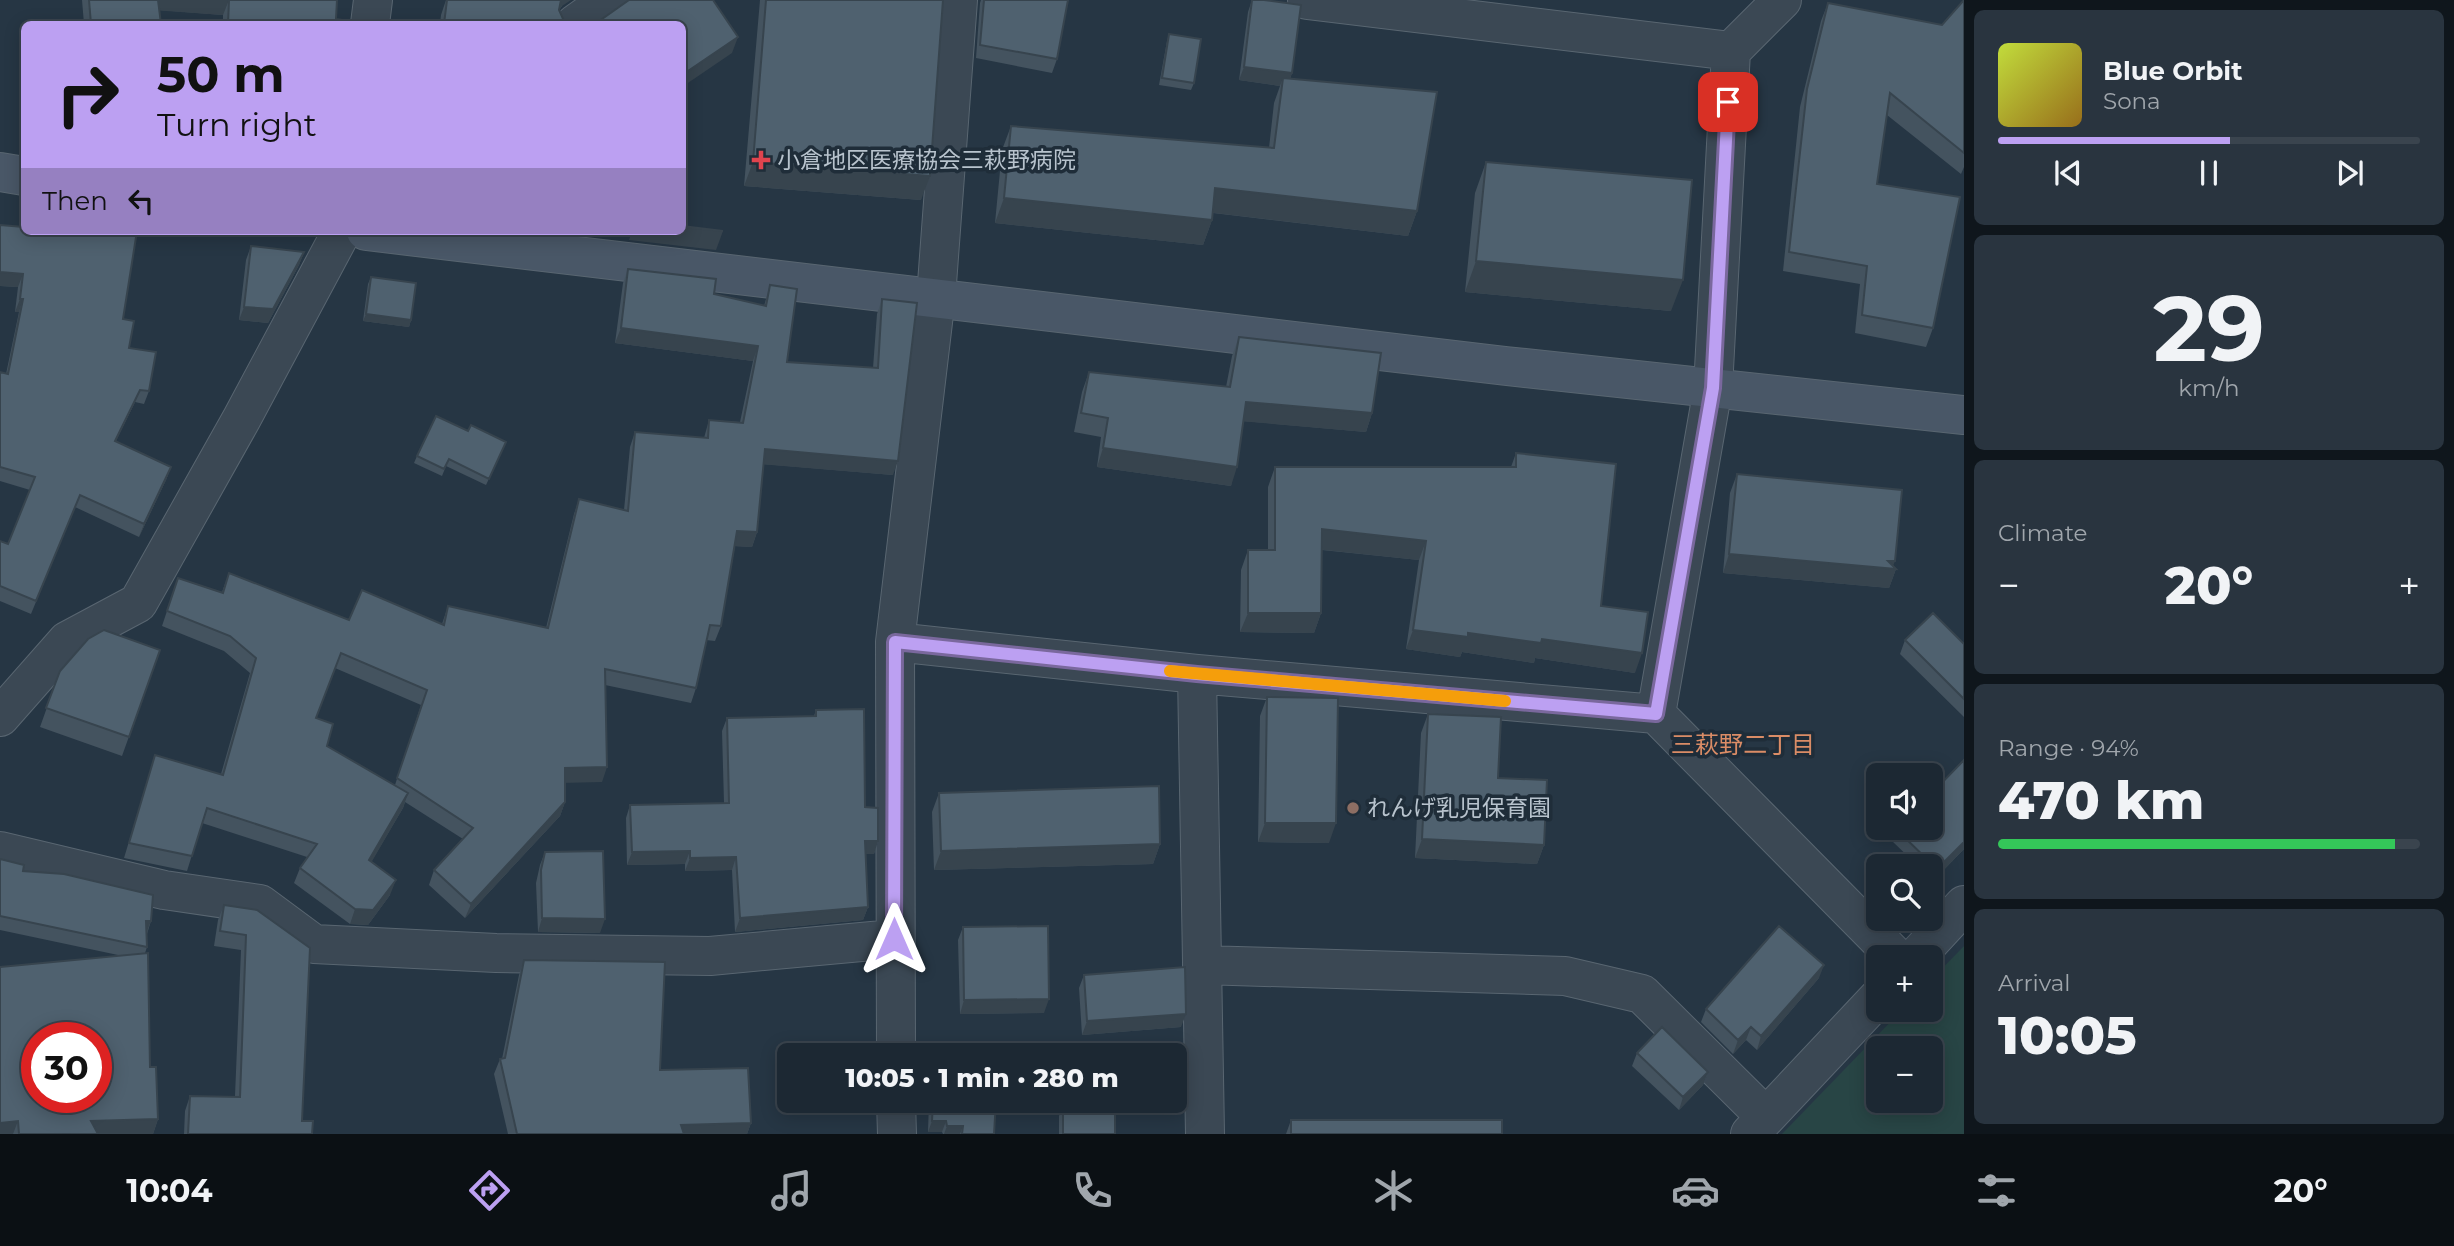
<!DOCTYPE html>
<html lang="en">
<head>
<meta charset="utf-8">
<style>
  body { margin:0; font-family:Montserrat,"Noto Sans JP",sans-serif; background:#29343f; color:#f1f3f6; height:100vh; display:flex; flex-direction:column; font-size:26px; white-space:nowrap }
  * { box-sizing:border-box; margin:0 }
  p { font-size:23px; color:#a0a6ac }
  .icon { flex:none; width:38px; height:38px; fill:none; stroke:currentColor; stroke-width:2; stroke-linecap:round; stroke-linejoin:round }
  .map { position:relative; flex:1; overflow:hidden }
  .side { display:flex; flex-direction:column; gap:10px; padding:10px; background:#0f161c; width:490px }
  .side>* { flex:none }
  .banner { position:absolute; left:21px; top:21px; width:665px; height:214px; border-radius:10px; box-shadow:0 4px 18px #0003,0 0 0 2px #3a444e; background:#bca0f2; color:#111; overflow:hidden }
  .controls { position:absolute; left:1866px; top:763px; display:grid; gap:14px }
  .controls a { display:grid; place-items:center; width:77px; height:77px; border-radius:10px; background:#1c2833; box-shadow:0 4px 18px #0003,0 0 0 2px #3a444e; font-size:35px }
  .speed { position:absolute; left:21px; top:1022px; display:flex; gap:14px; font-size:35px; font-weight:700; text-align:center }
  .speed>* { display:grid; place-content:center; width:91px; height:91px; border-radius:50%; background:#1c2833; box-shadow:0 4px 18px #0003,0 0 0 2px #3a444e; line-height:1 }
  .speed .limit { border:10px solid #d22; background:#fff; color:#111 }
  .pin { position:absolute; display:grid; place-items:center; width:60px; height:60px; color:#fff; margin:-30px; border-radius:14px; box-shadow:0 4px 10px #0006 }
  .me { position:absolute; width:77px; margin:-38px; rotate:0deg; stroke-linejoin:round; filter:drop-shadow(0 0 5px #0008) }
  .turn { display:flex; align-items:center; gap:24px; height:147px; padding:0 21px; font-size:32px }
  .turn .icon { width:91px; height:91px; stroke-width:2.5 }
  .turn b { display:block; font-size:49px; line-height:60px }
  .then { display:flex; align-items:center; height:66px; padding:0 21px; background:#0003; gap:14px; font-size:26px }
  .big { font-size:52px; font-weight:800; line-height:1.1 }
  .side .tile { flex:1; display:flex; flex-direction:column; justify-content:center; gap:10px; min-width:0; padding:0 24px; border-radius:10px; background:#29343f }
  .side .dial { align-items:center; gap:0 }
  .dial b { font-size:91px; line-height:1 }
  .song { display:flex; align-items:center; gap:21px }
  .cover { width:84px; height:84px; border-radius:10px; background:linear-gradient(135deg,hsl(70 70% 55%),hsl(40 70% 35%)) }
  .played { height:7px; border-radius:4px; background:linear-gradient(90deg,#bca0f2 55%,#3a444e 55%) }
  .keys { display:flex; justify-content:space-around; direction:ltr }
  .heat { display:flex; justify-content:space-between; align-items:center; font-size:38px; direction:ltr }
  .charge { height:10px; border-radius:5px; background:linear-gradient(90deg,#34c759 94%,#3a444e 0) }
  .trip { position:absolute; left:777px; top:1043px; width:410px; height:70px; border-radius:10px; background:#1c2833; box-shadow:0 4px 18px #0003,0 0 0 2px #3a444e; font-weight:800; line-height:70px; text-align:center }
  .menu { display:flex; height:112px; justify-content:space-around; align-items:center; background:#0b1014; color:#a0a6ac }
  .menu .icon { width:49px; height:49px }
  .menu .active { color:#bca0f2 }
  .menu b { font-size:32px; color:#f1f3f6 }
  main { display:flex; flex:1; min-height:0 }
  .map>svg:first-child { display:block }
  .green { fill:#284545; fill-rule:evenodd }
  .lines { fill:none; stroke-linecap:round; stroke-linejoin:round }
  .street-casing { stroke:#596671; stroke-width:40 }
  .secondary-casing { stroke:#596671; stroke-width:40 }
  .street { stroke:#3b4854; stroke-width:38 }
  .secondary { stroke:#495767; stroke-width:38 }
  .wall { fill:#44535f; fill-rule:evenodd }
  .shaded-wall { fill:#37444e }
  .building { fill:#4f616f; stroke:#37444e; stroke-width:2; fill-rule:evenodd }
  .route-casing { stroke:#7a689d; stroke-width:18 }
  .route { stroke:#bca0f2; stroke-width:12 }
  .slow { stroke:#f59e0b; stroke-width:12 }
  .health-dot { fill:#e0444e; stroke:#1f2d39; stroke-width:2.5 }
  .education-dot { fill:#8d6e63; stroke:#1f2d39; stroke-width:2.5 }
  .labels { text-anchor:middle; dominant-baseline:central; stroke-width:7; stroke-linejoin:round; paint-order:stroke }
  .poi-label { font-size:23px; fill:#b8c3cd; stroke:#1f2d39; text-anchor:start }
  .neighbourhood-label { font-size:24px; fill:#da8c66; stroke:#1f2d39 }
</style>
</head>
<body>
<main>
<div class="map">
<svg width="1964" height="1134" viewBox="0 0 1964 1134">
  <rect width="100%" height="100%" fill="#263644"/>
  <path class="green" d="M1964,946V1134H1782L1902,1010H1930V981ZM1878,1048H1930V1101H1878Z"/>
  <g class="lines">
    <defs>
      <path id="street" d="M1307,0L1731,51
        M370,24L373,0
        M575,24L609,0
        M895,642L1197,674L1656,714L1896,957
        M1197,674L1205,1134
        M1656,714L1713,388L1731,51L1782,0
        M0,717L67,641L138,603L242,418L342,231
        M0,851L164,890L260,904L314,944L496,953L710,956L894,939
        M1916,957L1964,905
        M1202,965L1565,976L1642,994L1766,1117
        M896,1055L895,642L936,297L958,0
        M896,1101L897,1134
        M1750,1134L1878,998"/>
      <path id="secondary" d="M0,172L24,176
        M366,231L1506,366L1964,415"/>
    </defs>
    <use href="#street" class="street-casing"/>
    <use href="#secondary" class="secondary-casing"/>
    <use href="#street" class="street"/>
    <use href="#secondary" class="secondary"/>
  </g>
  <path class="wall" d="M82,0H337L336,19L364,24H223V15L159,10L161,24H84Z
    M446,0L562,6L559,10L564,21L568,24H440L441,15Z
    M760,0H943L921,200L744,186Z
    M981,0H1068L1057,59L1052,73L976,58L980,3Z
    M1252,0L1292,73L1290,79L1417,211L1408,236L1213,213L1212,220L1203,245L995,223L1002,150L1011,126L1269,148L1274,103L1280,86L1239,80L1248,12Z
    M1964,0V167L1961,174L1887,115L1877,184L1933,328L1926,347L1855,333L1860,284L1783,271L1800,107L1821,21L1828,3L1942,25Z
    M1169,34L1194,83L1191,90L1159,85L1167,41Z
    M1486,162L1671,311L1465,292L1475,193Z
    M0,225L88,233L89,231H137L123,319L129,348L149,391L144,404L135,402L116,441L171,467L166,480L139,537L75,507L31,614L0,601V541L8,544L30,490L0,481V372L6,374L19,312H15L18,287L0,286Z
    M251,246L304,252L299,265L268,323L239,320L246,260Z
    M628,269L714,294L764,306L770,285L787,362L873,368L877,314L882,299L893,475L763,464L757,532L752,547L735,546L721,626L715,641L706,640L696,688L691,703L605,685L602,782H565V802L560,816L465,918L429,885L434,870L463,839L405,802L403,808L371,862L390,895L368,925L350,924L294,883L300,868L307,857L202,823L187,871L124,858L155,755L221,774L250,673L224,651L162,626L178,578L222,592L229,573L349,620L442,624L448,606L546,628L574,514L579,499L624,510L630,447L635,432L704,438L709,420L740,422L753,361L615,343L623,283ZM335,668L421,705L395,785L327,746L316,718Z
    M371,277L411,320L409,327L363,321L368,284Z
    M1239,337L1372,413L1366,432L1243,421L1231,486L1097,467L1101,437L1074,432L1082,392L1089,372L1226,387L1232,356Z
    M503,449L486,485L446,466L442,476L414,463L417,456Z
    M1516,453L1601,606L1635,673L1535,658L1534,663L1462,652L1460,657L1406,649L1419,560L1322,550L1321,613L1314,633L1240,632L1241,570L1248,550H1268V487L1275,467H1511Z
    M1737,474L1893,566L1896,569L1889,588L1723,573L1730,493Z
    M1905,640L1964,644V717L1900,654Z
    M160,650L122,756L40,727L60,671Z
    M1267,697L1329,843L1258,842L1260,716Z
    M816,710L865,807L878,841L874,854H865L868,907L863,920L735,932L732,870L685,871V864L627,865L626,818L630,805L724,803L722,731L727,718L814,716Z
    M1428,714L1498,778L1544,845L1537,864L1415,858L1421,733Z
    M1964,760V849L1933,881L1930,878V866H1918L1892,841L1896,829Z
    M939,793L1160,844L1153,864L934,870L932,812Z
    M545,852L600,933L538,932L536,883L540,865Z
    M0,859L23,871L151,921L147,934V947L145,953L150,1067L158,1119L153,1134H0L118,955L0,930Z
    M224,905L257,910L302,1121L312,1134H184L185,1111L190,1096H235L241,950L214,946L218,920Z
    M963,927L1044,1013L960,1014L958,940Z
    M524,960L660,1070L751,1123L747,1134H508L494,1074L500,1059H502L519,975Z
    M1084,975L1181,1027L1082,1035L1079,988Z
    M1819,978L1757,1050L1746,1040L1733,1054L1701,1022L1706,1009Z
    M1637,1053L1708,1072L1703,1085L1679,1110L1632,1066Z
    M929,1101H996L994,1134H943L942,1132H928Z
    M1063,1105L1115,1134H1059V1116Z
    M1291,1120L1502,1134H1286Z"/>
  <path class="shaded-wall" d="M155,0H229L223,15L152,10Z
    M561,0H571L562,6L556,14Z
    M738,37L732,53L682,87V75Z
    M1244,67L1292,73L1287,87L1283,78L1280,86L1239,80Z
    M753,162L930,176L921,200L744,186Z
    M1215,188L1417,211L1408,236L1206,212Z
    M1004,198L1212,220L1203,245L995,223Z
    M682,227L723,231L716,250L629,240L632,231H682Z
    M304,252L299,265L268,323L239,320L244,307Z
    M1476,261L1683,280L1671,311L1465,292Z
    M0,272L23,274L18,287L0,286Z
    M20,299H23L19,312H15Z
    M366,314L411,320L409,327L363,321Z
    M621,328L758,346L753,361L615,343Z
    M140,390L135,402L110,453L115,441Z
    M1246,402L1372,413L1366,432L1239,421Z
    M1103,448L1237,467L1231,486L1097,467Z
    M765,449L898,461L893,475L759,464Z
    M171,467L166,480L139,537L144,524Z
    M1322,529L1426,541L1419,560L1315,549Z
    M737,531L757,532L752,547L732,546Z
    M1729,554L1888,561H1895L1892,569H1896L1889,588L1723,573Z
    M1248,613H1321L1314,633L1240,632Z
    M1413,630L1542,639L1642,653L1635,673L1535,658L1534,663L1462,652L1460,657L1406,649Z
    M607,767L602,782L560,783L565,768Z
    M408,793L403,808L364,875L369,860Z
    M565,802L560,816L465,918L471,904Z
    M1265,823H1336L1329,843L1258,842Z
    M1422,839L1544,845L1537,864L1415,858Z
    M865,841H878L874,854H860Z
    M1964,842V849L1933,881L1937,869Z
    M1160,844L1153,864L934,870L941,851Z
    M690,851L685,864L627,865L632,852Z
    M736,857L732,870L685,871L690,858Z
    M396,880L390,895L368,925L350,924L355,909Z
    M868,907L863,920L735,932L740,918Z
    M542,918L605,919L600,933L538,932Z
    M146,921H151L146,934Z
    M1824,965L1819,978L1757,1050L1761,1036Z
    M1049,999L1044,1013L960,1014L964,1000Z
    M1186,1014L1181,1027L1082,1035L1087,1021Z
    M1751,1027L1746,1040L1733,1054L1738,1040Z
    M1708,1072L1703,1085L1679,1110L1683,1097Z
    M158,1119L153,1134H86L91,1121Z
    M18,1121L13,1134H0V1123Z
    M932,1121H946L942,1132H928Z
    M751,1123L747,1134H678L681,1125Z
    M947,1126H963L960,1134H944Z"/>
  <path class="building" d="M89,0H158L161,24H91Z
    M229,0H337L336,19L361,23L364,24H228Z
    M447,0H561L559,10L564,21L568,24H444Z
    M629,0H713L738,37L682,75V24H595Z
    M766,0H943L930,176L753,162Z
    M984,0H1068L1057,59L980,45Z
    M1252,0H1264L1301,5L1292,73L1244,67Z
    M1964,0V153L1890,93L1877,184L1960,197L1933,328L1862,315L1867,266L1789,252L1807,89L1828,3L1942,25Z
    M1169,34L1201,39L1194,83L1162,78Z
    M1283,78L1437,92L1417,211L1215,188L1212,220L1004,198L1011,126L1274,148Z
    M1486,162L1692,180L1683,280L1476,261Z
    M0,225L24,227V231H69L90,233V231H137L123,319L134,321L129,348L156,352L149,391L140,390L115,441L171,467L144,524L80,495L36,601L0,586V541L8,544L35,477L0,467V372L8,374L23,299H20L23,274L0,272Z
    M682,226L723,231L682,227Z
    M251,246L304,252L273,309L244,307Z
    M628,269L716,279L714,294L766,306L770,285L797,289L787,362L878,368L882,299L917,303L898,461L765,449L757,532L737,531L721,626L710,625L696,688L605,669L607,767L565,768V802L471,904L434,870L473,828L397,778L427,690L341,653L316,718L333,724L327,746L408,793L369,860L396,880L373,910L355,909L300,868L317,844L207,808L192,856L129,843L155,755L223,775L256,658L230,636L167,611L178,578L223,593L229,573L349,620L362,590L444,625L448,606L548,628L579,499L628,511L635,432L708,438L709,420L743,423L758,346L621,328Z
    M371,277L416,283L411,320L366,314Z
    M1239,337L1381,353L1372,413L1246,402L1237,467L1103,448L1108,418L1081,413L1089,372L1230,387Z
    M436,416L468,431L471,425L506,442L489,479L449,459L444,469L417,456Z
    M1516,453L1616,464L1601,606L1648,612L1642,653L1542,639L1541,643L1468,633V637L1413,630L1426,541L1322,529L1321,613H1248V550H1275V467H1516Z
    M1737,474L1902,490L1895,561H1888L1896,569L1729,554Z
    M1933,613L1964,644V699L1905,640Z
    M104,630L160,650L129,737L46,708L60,671L88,639Z
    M1267,697L1338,698L1336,823H1265Z
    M864,709L865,807L878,808V841H865L868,907L740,918L736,857L690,858V851L632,852L630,805L729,803L727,718L816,716V710Z
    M1428,714L1501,717L1498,778L1547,780L1544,845L1422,839Z
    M1964,760V842L1937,869L1896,829L1898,828H1930V795Z
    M1159,786L1160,844L941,851L939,793Z
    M603,851L605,919L542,918L541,870L545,852Z
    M0,859L24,865L23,871L64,874L153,895L151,921H146L147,947L0,916Z
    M224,905L257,910L310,948L302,1121H313L312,1134H188L190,1096L240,1097L246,935L220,931Z
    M1048,926L1049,999L964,1000L963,927Z
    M1779,926L1824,965L1761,1036L1751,1027L1738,1040L1706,1009Z
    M148,953L150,1067H156L158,1119L91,1121L98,1134H19L18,1121L0,1123V967ZM37,1038H96V1097H37Z
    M524,960L665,962L660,1070L748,1068L751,1123L681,1125L684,1134H517L500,1059L505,1058Z
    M1185,967L1186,1014L1087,1021L1084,975Z
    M1662,1027L1708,1072L1683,1097L1637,1053Z
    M933,1101H996L994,1134H962L963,1126H947L946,1121H932Z
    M1063,1105L1115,1106V1134H1063Z
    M1291,1120H1502V1134H1291Z"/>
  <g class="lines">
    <defs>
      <path id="route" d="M894,939L895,642L1197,674L1656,714L1713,388L1728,102"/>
    </defs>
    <use href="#route" class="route-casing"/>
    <use href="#route" class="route"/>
    <path class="slow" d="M1170,671L1505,701"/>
  </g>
  <path class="health-dot" d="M757.5 149.5h7v7h7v7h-7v7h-7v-7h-7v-7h7z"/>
  <circle class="education-dot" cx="1353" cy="808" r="7"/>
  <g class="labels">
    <g class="poi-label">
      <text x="777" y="160">小倉地区医療協会三萩野病院</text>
      <text x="1367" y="808">れんげ乳児保育園</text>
    </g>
    <g class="neighbourhood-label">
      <text x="1743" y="744">三萩野二丁目</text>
    </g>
  </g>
</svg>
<div class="controls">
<a><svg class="icon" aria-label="sound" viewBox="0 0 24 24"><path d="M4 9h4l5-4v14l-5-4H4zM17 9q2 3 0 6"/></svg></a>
<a><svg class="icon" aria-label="search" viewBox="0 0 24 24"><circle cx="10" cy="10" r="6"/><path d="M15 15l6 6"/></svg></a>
<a>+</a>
<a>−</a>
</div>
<div class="speed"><div class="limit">30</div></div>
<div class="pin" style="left:1728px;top:102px;background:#d93025"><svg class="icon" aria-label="arrive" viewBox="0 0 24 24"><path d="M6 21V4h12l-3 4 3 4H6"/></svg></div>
<svg class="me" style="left:894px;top:939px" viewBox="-20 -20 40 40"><path d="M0-17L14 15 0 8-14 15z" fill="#bca0f2" stroke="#fff" stroke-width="4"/></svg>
<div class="trip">10:05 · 1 min · 280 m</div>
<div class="banner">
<div class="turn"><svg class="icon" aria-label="right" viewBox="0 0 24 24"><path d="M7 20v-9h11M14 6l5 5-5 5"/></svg><div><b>50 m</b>Turn right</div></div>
<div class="then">Then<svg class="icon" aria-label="left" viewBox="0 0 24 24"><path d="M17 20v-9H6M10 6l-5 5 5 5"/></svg></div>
</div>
</div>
<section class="side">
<div class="tile">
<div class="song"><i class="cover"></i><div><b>Blue Orbit</b><p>Sona</p></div></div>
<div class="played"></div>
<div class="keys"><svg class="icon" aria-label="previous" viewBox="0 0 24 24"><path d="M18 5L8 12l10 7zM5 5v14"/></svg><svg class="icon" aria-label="pause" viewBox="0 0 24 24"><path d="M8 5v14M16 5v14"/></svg><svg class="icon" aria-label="next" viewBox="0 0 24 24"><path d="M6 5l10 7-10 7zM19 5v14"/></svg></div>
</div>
<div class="tile dial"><b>29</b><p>km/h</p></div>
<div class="tile"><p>Climate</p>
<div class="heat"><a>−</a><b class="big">20°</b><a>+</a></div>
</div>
<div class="tile"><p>Range · 94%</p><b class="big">470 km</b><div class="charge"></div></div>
<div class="tile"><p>Arrival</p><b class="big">10:05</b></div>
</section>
</main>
<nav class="menu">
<b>10:04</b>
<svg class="icon active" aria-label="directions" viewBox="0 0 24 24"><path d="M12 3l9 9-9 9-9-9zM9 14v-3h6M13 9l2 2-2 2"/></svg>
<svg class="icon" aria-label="music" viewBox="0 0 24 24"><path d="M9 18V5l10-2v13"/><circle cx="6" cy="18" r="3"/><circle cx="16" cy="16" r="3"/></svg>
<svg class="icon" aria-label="phone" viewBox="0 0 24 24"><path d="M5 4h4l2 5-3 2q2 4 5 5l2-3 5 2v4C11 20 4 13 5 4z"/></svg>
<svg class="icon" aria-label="climate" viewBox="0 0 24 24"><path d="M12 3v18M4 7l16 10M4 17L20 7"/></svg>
<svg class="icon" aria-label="car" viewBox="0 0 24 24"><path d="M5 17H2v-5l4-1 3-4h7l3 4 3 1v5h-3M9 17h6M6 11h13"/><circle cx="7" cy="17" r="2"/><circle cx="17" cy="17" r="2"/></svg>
<svg class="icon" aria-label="filters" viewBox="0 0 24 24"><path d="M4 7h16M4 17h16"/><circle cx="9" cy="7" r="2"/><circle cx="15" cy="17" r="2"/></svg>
<b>20°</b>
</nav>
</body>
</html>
